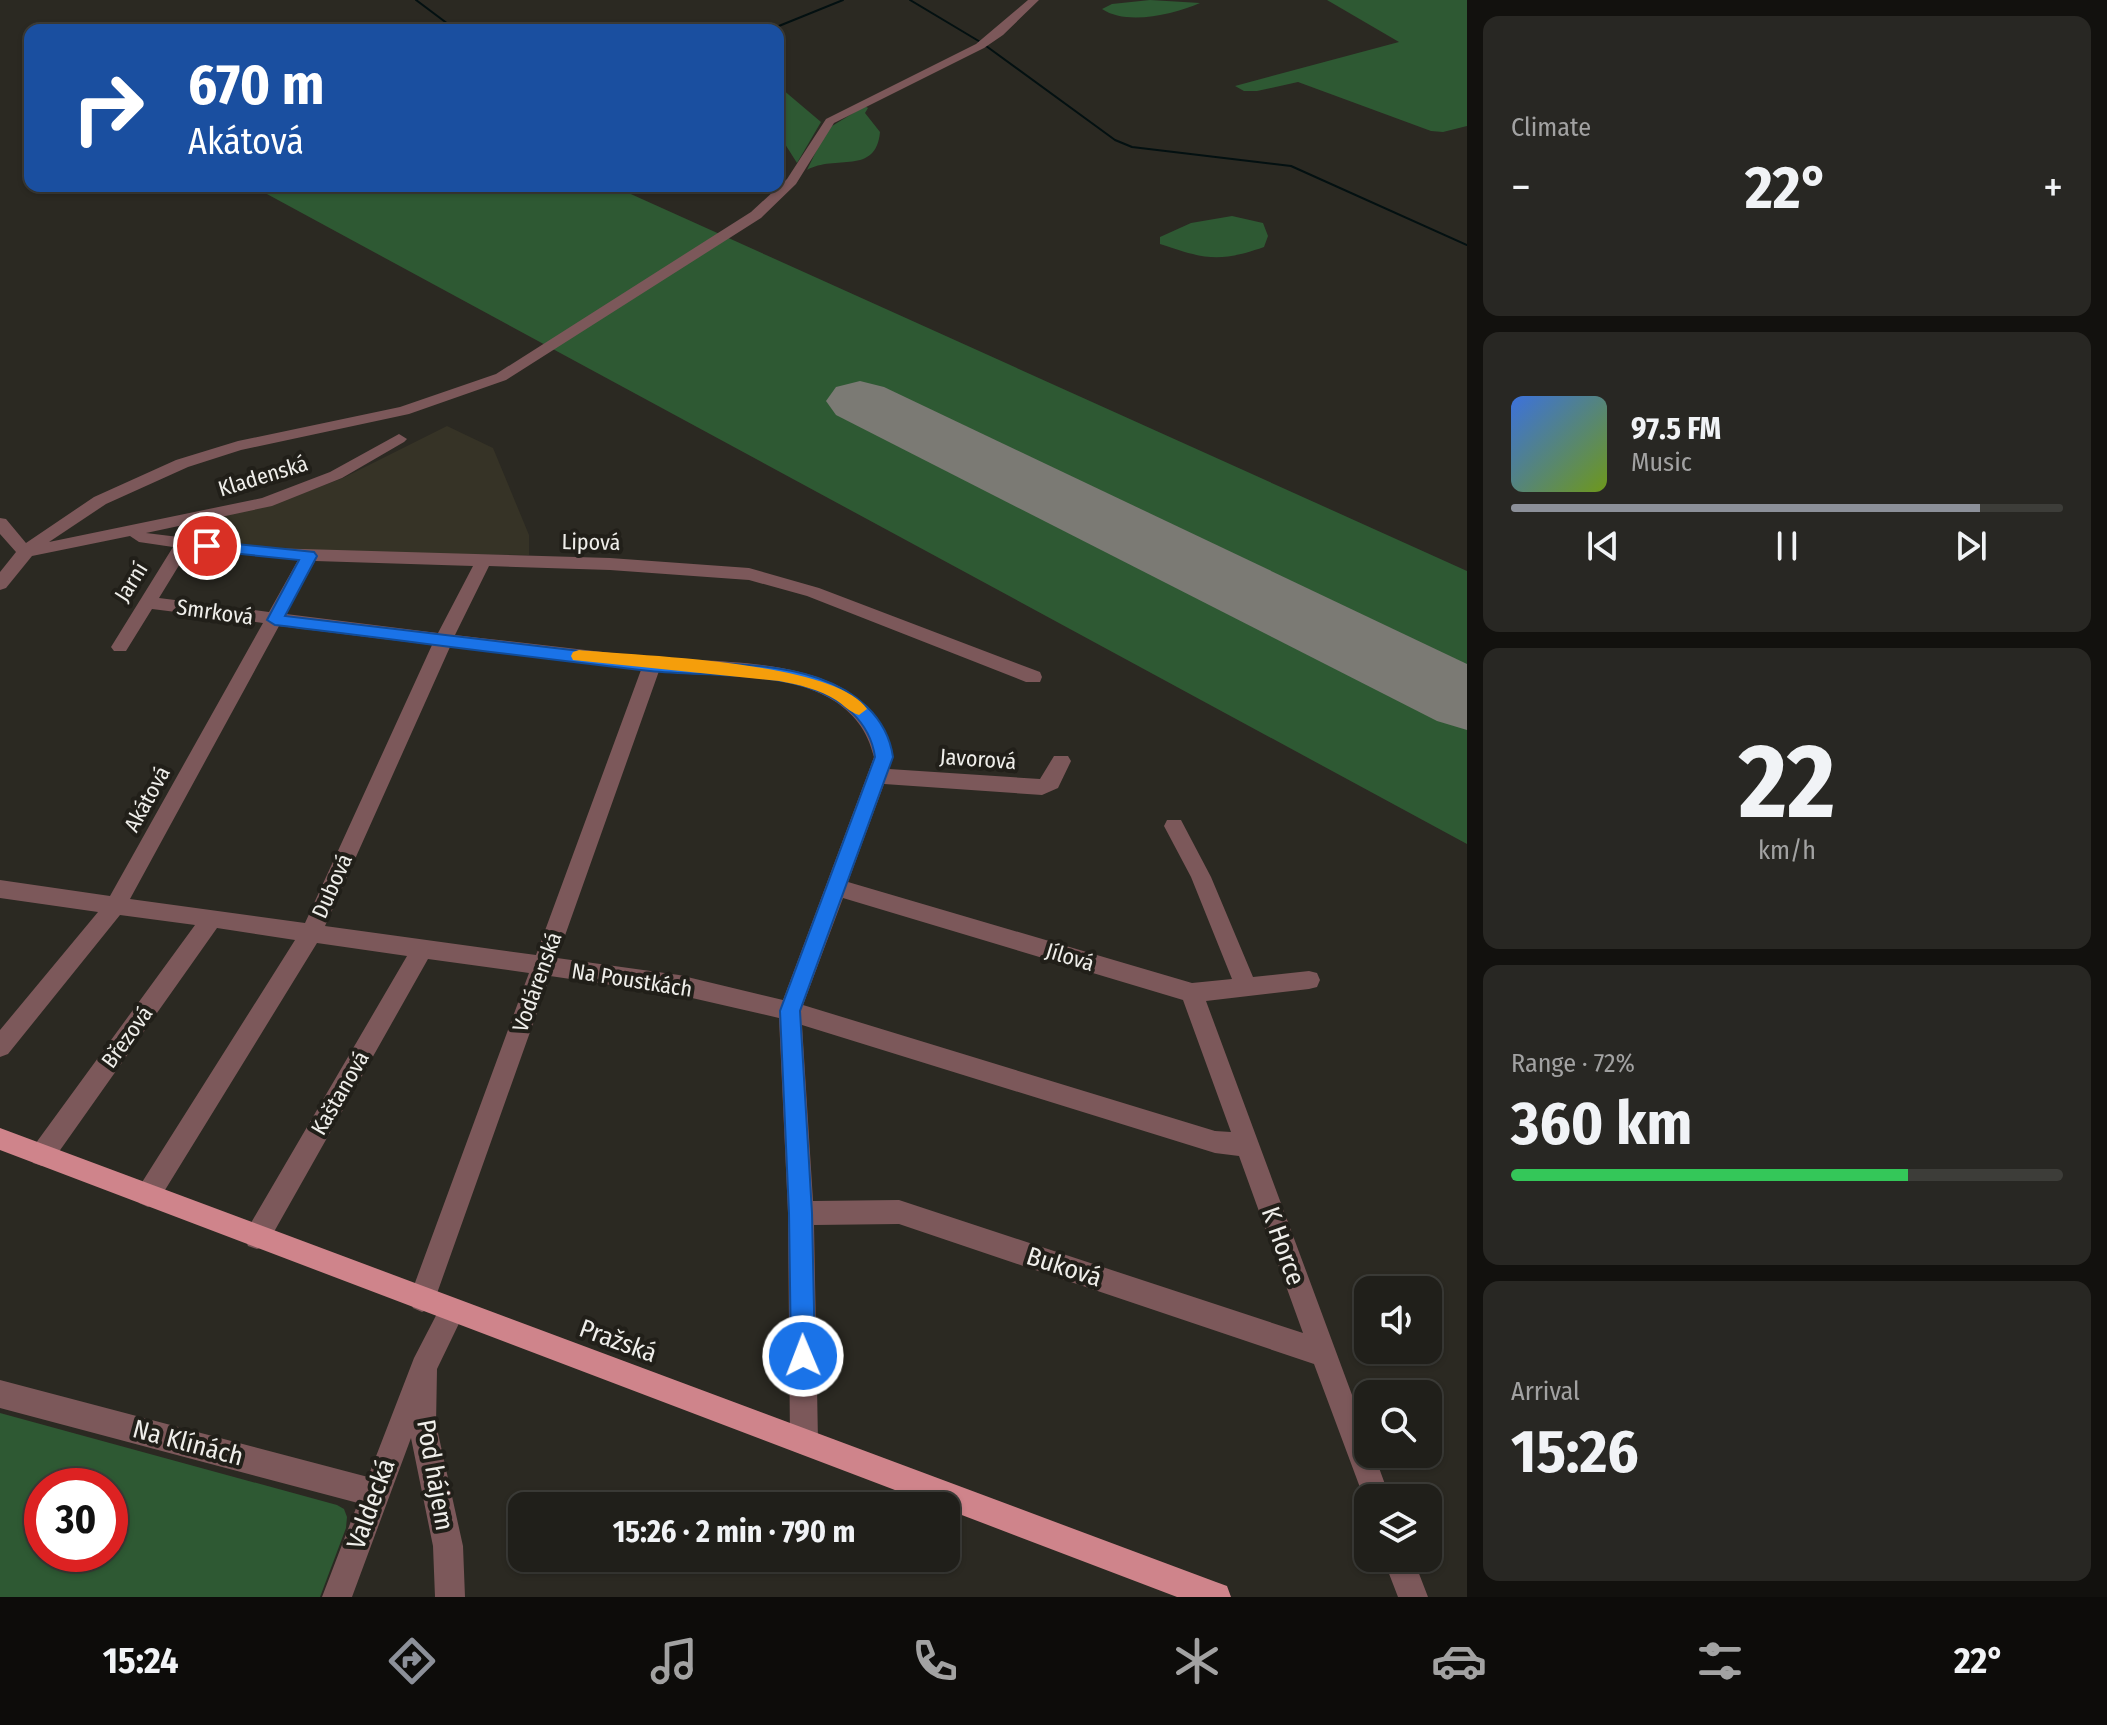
<!DOCTYPE html>
<html lang="en">
<head>
<meta charset="utf-8">
<style>
  body { margin:0; font-family:"Fira Sans Condensed",sans-serif; background:#282723; color:#f1f3f6; height:100vh; display:flex; flex-direction:column; font-size:30px; white-space:nowrap }
  * { box-sizing:border-box; margin:0 }
  p { font-size:26px; color:#a2a2a2 }
  .icon { flex:none; width:44px; height:44px; fill:none; stroke:currentColor; stroke-width:2; stroke-linecap:round; stroke-linejoin:round }
  .map { position:relative; flex:1; overflow:hidden }
  .side { display:flex; flex-direction:column; gap:16px; padding:16px; background:#12110e; width:640px }
  .side>* { flex:none }
  .top-card { position:absolute; left:24px; top:24px; width:760px; height:168px; border-radius:16px; box-shadow:0 2px 6px #0004,0 0 0 2px #3d3d39; background:#1a4fa0; color:#fff; overflow:hidden }
  .buttons { position:absolute; left:1354px; top:1276px; display:grid; gap:16px }
  .buttons a { display:grid; place-items:center; width:88px; height:88px; border-radius:16px; background:#201f1a; box-shadow:0 2px 6px #0004,0 0 0 2px #3d3d39; font-size:40px }
  .speed { position:absolute; left:24px; top:1468px; display:flex; gap:16px; font-size:40px; font-weight:700; text-align:center }
  .speed>* { display:grid; place-content:center; width:104px; height:104px; border-radius:50%; background:#201f1a; box-shadow:0 2px 6px #0004,0 0 0 2px #3d3d39; line-height:1 }
  .speed .limit { border:12px solid #d22; background:#fff; color:#111 }
  .pin { position:absolute; display:grid; place-items:center; width:68px; height:68px; color:#fff; margin:-34px; border:4px solid #fff; border-radius:50%; box-shadow:0 2px 8px #0007 }
  .me { position:absolute; width:88px; margin:-44px; rotate:359deg; stroke-linejoin:round; filter:drop-shadow(0 0 6px #0008) }
  .turn { display:flex; align-items:center; gap:28px; height:168px; padding:0 32px; font-size:36px }
  .turn .icon { width:104px; height:104px; stroke-width:2.5 }
  .turn b { display:block; font-size:56px; line-height:68px }
  .big { font-size:60px; font-weight:700; line-height:1.1 }
  .side .tile { flex:1; display:flex; flex-direction:column; justify-content:center; gap:12px; min-width:0; padding:0 28px; border-radius:16px; background:#282723 }
  .side .dial { align-items:center; gap:0 }
  .dial b { font-size:104px; line-height:1 }
  .song { display:flex; align-items:center; gap:24px }
  .cover { width:96px; height:96px; border-radius:12px; background:linear-gradient(135deg,hsl(220 70% 55%),hsl(80 70% 35%)) }
  .played { height:8px; border-radius:4px; background:linear-gradient(90deg,#8c9099 85%,#3d3d39 85%) }
  .keys { display:flex; justify-content:space-around; direction:ltr }
  .heat { display:flex; justify-content:space-between; align-items:center; font-size:44px; direction:ltr }
  .charge { height:12px; border-radius:6px; background:linear-gradient(90deg,#34c759 72%,#3d3d39 0) }
  .trip { position:absolute; left:508px; top:1492px; width:452px; height:80px; border-radius:16px; background:#201f1a; box-shadow:0 2px 6px #0004,0 0 0 2px #3d3d39; font-weight:700; line-height:80px; text-align:center }
  .tab-bar { display:flex; height:128px; justify-content:space-around; align-items:center; background:#0d0c0a; color:#a2a2a2 }
  .tab-bar .icon { width:56px; height:56px }
  .tab-bar .on { color:#8c9099 }
  .tab-bar b { font-size:36px; color:#f1f3f6 }
  main { display:flex; flex:1; min-height:0 }
  .map>svg:first-child { display:block }
  .built { fill:#363326 }
  .green { fill:#2e5933; fill-rule:evenodd }
  .lines { fill:none; stroke-linecap:round; stroke-linejoin:round }
  .stream { stroke:#031011; stroke-width:2 }
  .runway { fill:#7b7a74; fill-rule:evenodd }
  .minor { fill:#7c585a; fill-rule:evenodd }
  .major { fill:#cf848b; fill-rule:evenodd }
  .route { fill:#1a73e8; stroke:#114b97; stroke-width:2 }
  .slow { fill:#f59e0b }
  .labels { text-anchor:middle; dominant-baseline:central; stroke-width:8; stroke-linejoin:round; paint-order:stroke }
  .street-label { font-size:22px; fill:#efeeea; stroke:#211f19 }
  .near-street-label { font-size:26px; fill:#efeeea; stroke:#211f19 }
</style>
</head>
<body>
<main>
<div class="map">
<svg width="1467" height="1597" viewBox="0 0 1467 1597">
  <rect width="100%" height="100%" fill="#2b2922"/>
  <path class="built" d="M447,426L493,448L529,535V555L323,553L212,545L207,520L274,504L343,478Z"/>
  <path class="green" d="M1150,0L1200,3C1174,14 1127,26 1102,9L1112,4Z
    M1327,0H1467V126L1443,132L1431,131L1298,82L1257,91H1244L1235,86L1399,42Z
    M782,89L821,122L797,163L778,133V92Z
    M865,106L868,108L865,113L880,132C876,176 835,154 807,170L827,129Z
    M252,186H613L1467,571V844Z
    M1232,216L1263,223L1268,236L1264,247C1218,263 1205,259 1160,244V237L1191,223Z
    M0,1413L337,1505L344,1509L347,1517L346,1528L320,1597H0ZM110,1486V1554H42V1486Z"/>
  <g class="lines">
    <path class="stream" d="M416,0L456,30
      M910,0L982,43L1115,140L1132,147L1291,166L1467,245
      M769,30L843,0"/>
    <path class="runway" d="M860,381L884,387L1467,664V730L1437,721L836,415L826,401L836,387Z"/>
    <path class="minor" d="M1028,0H1039L1003,35L984,48L834,123L796,184L761,218L506,380L409,414L241,450L188,467L106,504L49,542L262,498L330,472L399,434L407,439L404,442L342,478L272,506L146,533L268,548L610,558L749,568L819,588L1040,672L1042,677L1040,682H1026L807,596L749,580L610,570L489,566L455,635C516,642 576,649 637,656C711,665 835,651 881,724C890,739 895,753 889,769L1040,779L1054,756H1068L1071,761L1058,788L1042,795L884,784L848,882L1192,983L1232,979L1191,877L1164,826L1167,820H1181L1211,877L1253,977L1309,971L1317,973L1320,980L1317,987L1309,989L1206,1001L1368,1438V1454H1374L1390,1498H1368V1509L1314,1364L899,1224L814,1225L818,1441L814,1451L804,1455L794,1451L790,1441L788,1213L779,1018L679,995L550,976L435,1299L431,1308L422,1312L413,1308L409,1299L529,973L428,959L266,1246L257,1249L248,1246L244,1237L248,1228L407,956L317,943L157,1203L148,1207L139,1203L136,1195L139,1187L295,940L217,928L51,1163L42,1166L33,1163L30,1155L33,1147L195,925L120,915L8,1054L0,1057V1030L98,912L0,898V880L110,896L263,623L152,609L126,651H114L111,647L173,547L139,542L130,536L32,556L6,588L0,590V572L16,552L0,534V518L6,519L26,543L94,497L176,460L238,441L400,407L496,374L751,212L787,179L826,119L976,44ZM189,549L298,560L269,612L159,598ZM315,561L473,566L438,633L286,614ZM279,626L432,645L305,923L130,899ZM450,647L641,670L536,955L325,926ZM659,671C732,677 853,666 874,757L783,1000L679,975L557,958ZM843,898L1183,1000L1231,1132L1215,1131L803,1005ZM802,1025L1215,1153L1239,1156L1303,1333L899,1200L813,1201Z
      M452,1298L461,1302L465,1311L437,1369L436,1424L463,1546L465,1597H435L433,1546L411,1438L352,1597H322L358,1503L0,1408V1380L368,1477L414,1358L443,1302Z
      M1383,1558H1413L1428,1597H1398Z"/>
    <path class="major" d="M0,1128L1216,1582L1227,1586L1231,1597H1177L946,1509V1506H937L0,1150Z"/>
  </g>
  <path class="route" d="M207,541L314,552L317,556L285,616C406,630 527,645 648,659C703,665 765,660 818,678C855,691 887,716 893,757L800,1011L812,1213L815,1356L811,1364L803,1368L794,1364L791,1356L789,1213L780,1011L875,757C870,721 841,698 807,687C758,672 701,676 650,671C525,657 400,640 275,625L267,620L299,560L201,550L199,546Z"/>
  <path class="slow" d="M579,650C639,656 835,661 867,709L859,715C849,712 844,705 836,700C819,689 799,685 779,681L573,660L571,656L573,652Z"/>
  <g class="labels">
    <g class="street-label">
      <text transform="translate(263 476) rotate(-17)">Kladenská</text>
      <text transform="translate(591 542) rotate(1)">Lipová</text>
      <text transform="translate(131 582) rotate(-58)">Jarní</text>
      <text transform="translate(215 612) rotate(8)">Smrková</text>
      <text transform="translate(978 759) rotate(4)">Javorová</text>
      <text transform="translate(147 799) rotate(-61)">Akátová</text>
      <text transform="translate(332 886) rotate(-66)">Dubová</text>
      <text transform="translate(1070 957) rotate(17)">Jílová</text>
      <text transform="translate(632 980) rotate(9)">Na Poustkách</text>
      <text transform="translate(537 982) rotate(-70)">Vodárenská</text>
      <text transform="translate(127 1037) rotate(-54)">Březová</text>
      <text transform="translate(340 1093) rotate(-60)">Kaštanová</text>
    </g>
    <g class="near-street-label">
      <text transform="translate(1283 1246) rotate(70)">K Horce</text>
      <text transform="translate(1064 1267) rotate(18)">Buková</text>
      <text transform="translate(618 1341) rotate(20)">Pražská</text>
      <text transform="translate(188 1443) rotate(15)">Na Klínách</text>
      <text transform="translate(435 1475) rotate(80)">Pod hájem</text>
      <text transform="translate(371 1504) rotate(-70)">Valdecká</text>
    </g>
  </g>
</svg>
<div class="buttons">
<a><svg class="icon" aria-label="sound" viewBox="0 0 24 24"><path d="M4 9h4l5-4v14l-5-4H4zM17 9q2 3 0 6"/></svg></a>
<a><svg class="icon" aria-label="search" viewBox="0 0 24 24"><circle cx="10" cy="10" r="6"/><path d="M15 15l6 6"/></svg></a>
<a><svg class="icon" aria-label="layers" viewBox="0 0 24 24"><path d="M12 4l9 5-9 5-9-5zM3 14l9 5 9-5"/></svg></a>
</div>
<div class="speed"><div class="limit">30</div></div>
<div class="pin" style="left:207px;top:546px;background:#d93025"><svg class="icon" aria-label="arrive" viewBox="0 0 24 24"><path d="M6 21V4h12l-3 4 3 4H6"/></svg></div>
<svg class="me" style="left:803px;top:1356px" viewBox="-20 -20 40 40"><circle r="17" fill="#1a73e8" stroke="#fff" stroke-width="3"/><path d="M0-11L8 9 0 5-8 9z" fill="#fff"/></svg>
<div class="trip">15:26 · 2 min · 790 m</div>
<div class="top-card">
<div class="turn"><svg class="icon" aria-label="right" viewBox="0 0 24 24"><path d="M7 20v-9h11M14 6l5 5-5 5"/></svg><div><b>670 m</b>Akátová</div></div>
</div>
</div>
<section class="side">
<div class="tile"><p>Climate</p>
<div class="heat"><a>−</a><b class="big">22°</b><a>+</a></div>
</div>
<div class="tile">
<div class="song"><i class="cover"></i><div><b>97.5 FM</b><p>Music</p></div></div>
<div class="played"></div>
<div class="keys"><svg class="icon" aria-label="previous" viewBox="0 0 24 24"><path d="M18 5L8 12l10 7zM5 5v14"/></svg><svg class="icon" aria-label="pause" viewBox="0 0 24 24"><path d="M8 5v14M16 5v14"/></svg><svg class="icon" aria-label="next" viewBox="0 0 24 24"><path d="M6 5l10 7-10 7zM19 5v14"/></svg></div>
</div>
<div class="tile dial"><b>22</b><p>km/h</p></div>
<div class="tile"><p>Range · 72%</p><b class="big">360 km</b><div class="charge"></div></div>
<div class="tile"><p>Arrival</p><b class="big">15:26</b></div>
</section>
</main>
<nav class="tab-bar">
<b>15:24</b>
<svg class="icon on" aria-label="directions" viewBox="0 0 24 24"><path d="M12 3l9 9-9 9-9-9zM9 14v-3h6M13 9l2 2-2 2"/></svg>
<svg class="icon" aria-label="music" viewBox="0 0 24 24"><path d="M9 18V5l10-2v13"/><circle cx="6" cy="18" r="3"/><circle cx="16" cy="16" r="3"/></svg>
<svg class="icon" aria-label="phone" viewBox="0 0 24 24"><path d="M5 4h4l2 5-3 2q2 4 5 5l2-3 5 2v4C11 20 4 13 5 4z"/></svg>
<svg class="icon" aria-label="climate" viewBox="0 0 24 24"><path d="M12 3v18M4 7l16 10M4 17L20 7"/></svg>
<svg class="icon" aria-label="car" viewBox="0 0 24 24"><path d="M5 17H2v-5l4-1 3-4h7l3 4 3 1v5h-3M9 17h6M6 11h13"/><circle cx="7" cy="17" r="2"/><circle cx="17" cy="17" r="2"/></svg>
<svg class="icon" aria-label="filters" viewBox="0 0 24 24"><path d="M4 7h16M4 17h16"/><circle cx="9" cy="7" r="2"/><circle cx="15" cy="17" r="2"/></svg>
<b>22°</b>
</nav>
</body>
</html>
